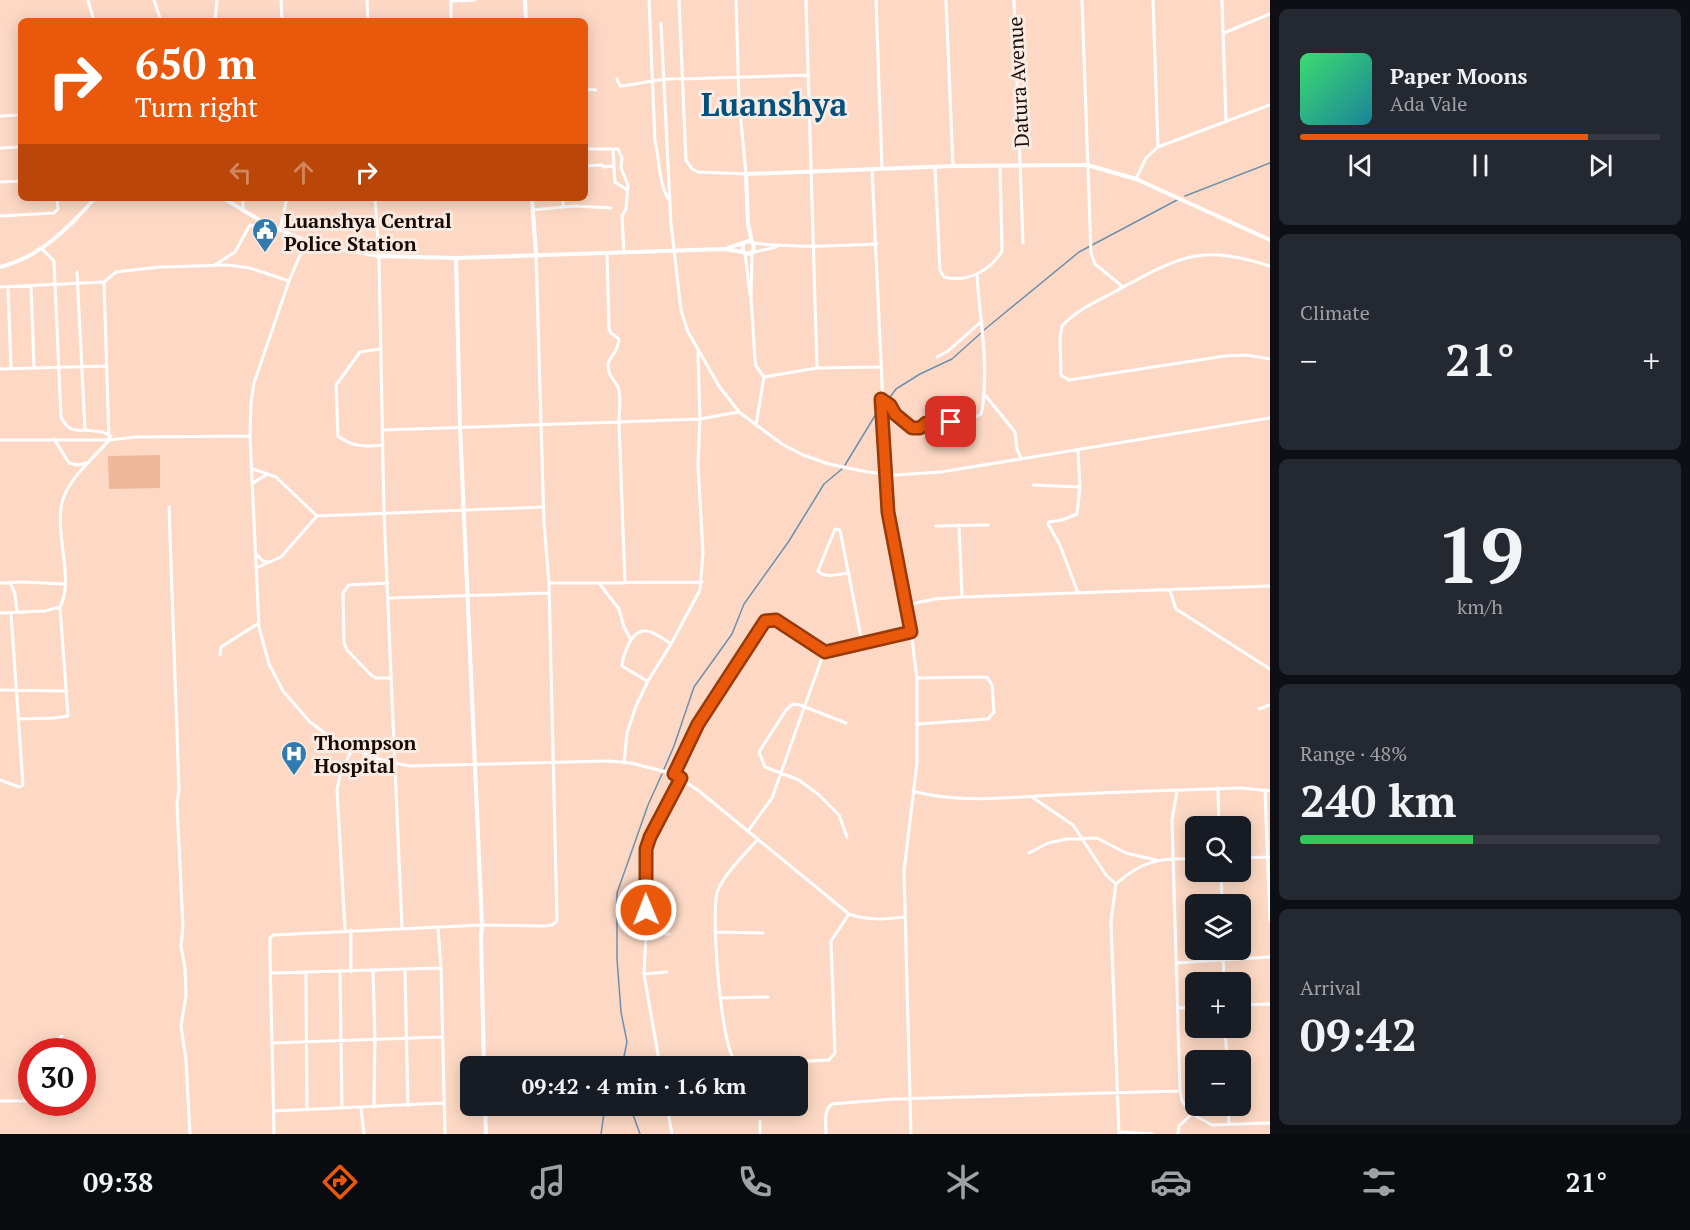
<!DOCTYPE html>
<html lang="en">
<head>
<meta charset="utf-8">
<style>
  body { margin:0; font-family:"PT Serif",serif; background:#242831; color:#f1f3f6; height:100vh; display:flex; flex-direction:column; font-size:22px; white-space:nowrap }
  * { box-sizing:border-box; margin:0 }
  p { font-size:20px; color:#9ea1a6 }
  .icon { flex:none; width:33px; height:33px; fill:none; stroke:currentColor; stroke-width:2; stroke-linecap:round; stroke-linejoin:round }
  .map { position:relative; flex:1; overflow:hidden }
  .side { display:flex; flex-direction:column; gap:9px; padding:9px; background:#0d0f14; width:420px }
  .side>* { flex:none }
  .guide { position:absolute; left:18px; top:18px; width:570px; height:183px; border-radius:9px; box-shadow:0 3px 15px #0003; background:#ea580c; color:#fff; overflow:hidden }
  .buttons { position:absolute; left:1185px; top:816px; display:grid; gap:12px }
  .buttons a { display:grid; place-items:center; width:66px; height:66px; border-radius:9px; background:#171b24; box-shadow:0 3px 15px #0003; font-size:30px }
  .speed { position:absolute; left:18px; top:1038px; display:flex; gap:12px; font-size:30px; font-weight:700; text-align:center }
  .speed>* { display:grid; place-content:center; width:78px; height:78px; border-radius:50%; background:#171b24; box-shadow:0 3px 15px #0003; line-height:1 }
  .speed .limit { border:9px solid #d22; background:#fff; color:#111 }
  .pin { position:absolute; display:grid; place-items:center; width:51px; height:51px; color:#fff; margin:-26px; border-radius:12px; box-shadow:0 3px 9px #0006 }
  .me { position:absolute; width:66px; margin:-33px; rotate:359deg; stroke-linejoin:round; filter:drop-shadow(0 0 4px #0008) }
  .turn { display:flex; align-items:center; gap:21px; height:126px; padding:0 18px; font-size:27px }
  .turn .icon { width:78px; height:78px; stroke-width:2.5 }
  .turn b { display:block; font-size:42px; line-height:51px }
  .lanes { display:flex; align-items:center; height:57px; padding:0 18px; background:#0003; justify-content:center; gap:30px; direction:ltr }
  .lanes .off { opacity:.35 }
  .big { font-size:45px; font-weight:600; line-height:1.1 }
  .side .tile { flex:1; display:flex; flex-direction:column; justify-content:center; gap:9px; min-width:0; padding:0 21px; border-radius:9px; background:#242831 }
  .side .dial { align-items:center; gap:0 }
  .dial b { font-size:78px; line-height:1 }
  .song { display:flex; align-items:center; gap:18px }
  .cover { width:72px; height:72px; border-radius:9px; background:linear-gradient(135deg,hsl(140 70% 55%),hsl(190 70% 35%)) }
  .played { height:6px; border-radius:3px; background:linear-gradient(90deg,#ea580c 80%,#363941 80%) }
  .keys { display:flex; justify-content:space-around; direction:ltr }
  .heat { display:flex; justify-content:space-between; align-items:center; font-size:33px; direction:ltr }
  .charge { height:9px; border-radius:4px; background:linear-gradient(90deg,#34c759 48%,#363941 0) }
  .trip { position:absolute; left:460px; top:1056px; width:348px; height:60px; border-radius:9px; background:#171b24; box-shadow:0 3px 15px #0003; font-weight:600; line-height:60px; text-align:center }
  .tabs { display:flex; height:96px; justify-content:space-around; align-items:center; background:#090b0e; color:#9ea1a6 }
  .tabs .icon { width:42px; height:42px }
  .tabs .on { color:#ea580c }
  .tabs b { font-size:27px; color:#f1f3f6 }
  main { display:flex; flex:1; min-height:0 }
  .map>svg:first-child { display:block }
  .green { fill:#efb899 }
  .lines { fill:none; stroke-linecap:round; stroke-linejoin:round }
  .stream { stroke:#6d90ad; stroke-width:1.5 }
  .street { stroke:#fff; stroke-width:3 }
  .secondary { stroke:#fff; stroke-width:4 }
  .route-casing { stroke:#983908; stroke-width:15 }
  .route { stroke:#ea580c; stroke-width:10 }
  .labels { text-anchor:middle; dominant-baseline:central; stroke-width:6; stroke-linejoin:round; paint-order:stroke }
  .street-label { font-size:20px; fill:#170b05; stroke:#faebe3 }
  .poi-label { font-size:20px; font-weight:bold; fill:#170b05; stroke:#faebe3; text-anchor:start }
  .town-label { font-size:32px; font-weight:bold; fill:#01507d; stroke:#faebe3 }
</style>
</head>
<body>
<main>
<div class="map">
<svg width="1270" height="1134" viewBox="0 0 1270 1134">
  <rect width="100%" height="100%" fill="#fdd9c5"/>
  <path class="green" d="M160,455V488L109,489L108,456Z"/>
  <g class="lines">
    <path class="stream" d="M1185,196L1270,163
      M984,330L1079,252L1177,200
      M888,400L896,389L920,374L952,359L981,333
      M845,465L879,409
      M664,769L674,746L694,687L732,634L744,604L789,541L824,484L842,469
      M622,1066L627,1042L621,1012L617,959V893L648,805L662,774
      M630,1106L640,1134
      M601,1134L605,1106"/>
    <path class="street" d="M88,0L94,21
      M154,0L161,21
      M281,0L282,21
      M367,0L368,21
      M451,0V21
      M649,0L655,141C660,161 658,182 669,200
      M679,0L686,160L692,169L698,172L746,174L739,100L736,0
      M806,0L817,368
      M876,0L882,169
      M946,0L953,166
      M1014,0L1023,243
      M1082,0L1091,253L1095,264L1123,287
      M1153,0L1158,147
      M1222,0L1226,121
      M451,1L475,0
      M215,21L217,0
      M661,23L671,224L681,310L688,332L719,386L739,412L782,444L803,455L829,464L867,472L895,475L941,472L1270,418
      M1224,33L1270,14
      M617,79L620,86C640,84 663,77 682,79L809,75
      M585,89L596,90
      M0,116L21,115
      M0,148L21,147
      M585,149H618L622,158L621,168L628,185L626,209L622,216L624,252
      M613,150L615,182L627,190
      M585,166L602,165L604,167L613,166
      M935,167L940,270L944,277C967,283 990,271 1002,251L1000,165
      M872,169L888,512L911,632L917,678V763L904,871L911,1134
      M1136,179L1146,158L1158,147L1270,105
      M0,182L21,181
      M243,198V211
      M375,198L379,256L384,513L402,928
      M563,198V208
      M532,210L575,206L611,208
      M0,216L54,213L58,209L57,198
      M280,230L287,198
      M306,241L289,281L254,383L251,403L250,436L259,627L269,664L283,691L310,722L330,737L374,758L396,763L409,766L608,761L631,763L674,774L699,791L849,914C868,921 885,919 904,917
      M753,243C794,248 835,246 877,244
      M41,248L54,261L61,417C67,429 72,431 85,430
      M754,252L776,247
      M607,253L609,329L611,333L619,339C618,354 608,357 608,365C608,376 614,379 618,387C622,397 619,412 619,422L700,419L698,352
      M745,253L750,294
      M752,253L751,298L755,359L756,366L764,377L756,425
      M215,265L235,252L250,225L260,228L266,224
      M1270,266C1199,243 1179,257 1116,291C1098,301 1076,310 1062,326L1060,339L1061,375L1069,380L1225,356L1246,355L1270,359
      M77,272L85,430L103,432L111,436
      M31,286L34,367
      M0,287L104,282
      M8,287L11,368
      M380,349L360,352L336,385L338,436C352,447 366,447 383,445
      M937,357L948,351L982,321
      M0,369L107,366
      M764,377L817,368L880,367
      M985,395L1015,432L1017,449L1021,458
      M881,399L890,405L895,414L912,428C919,429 922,424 929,423C947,419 965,425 981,414C984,406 983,399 984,391C987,351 979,313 977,274
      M384,430L619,422L625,583
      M54,439L69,463L78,465L87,463
      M0,440H109L104,282L116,272L124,271L160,267L228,265L250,268L289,281
      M253,469L276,477L317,516L544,507
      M253,483L266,475
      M1033,485L1079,487
      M169,507L179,789L177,804L183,927L181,946L185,968L186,996L181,1026L186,1060L190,1134
      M959,525L962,597
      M936,526L988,525
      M256,554L263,561L268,562
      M256,568L281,557L317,516
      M849,573C839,574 825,579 818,571L835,529L840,530L862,642
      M10,582L15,594L17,612
      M0,583L23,582L64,584
      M388,583L349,585L343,593L344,643L347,650L371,675L376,678H391
      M549,583L702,582
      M599,583L619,609L624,627L630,638
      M1170,591L1176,609L1270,669
      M1078,593L1060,545L1048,524L1049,522L1062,520L1077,514L1080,487L1078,450
      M389,598L549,593
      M906,605L935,599L962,597L1270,586
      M0,613L45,611L60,607
      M220,655L221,647L259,623
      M917,678L987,677L992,685L994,712L988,719L918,724
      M647,681L622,666C622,659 624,655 627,648C638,621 653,631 671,644
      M0,690L67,691
      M1259,709L1270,705
      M18,719L55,718L68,716L60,607C75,579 53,530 63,499C71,476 94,458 109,440L136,437L250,436
      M846,723L800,705L793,704L786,710L759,752L765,767L799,780L819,795L839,815L847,837
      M624,763L627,733L636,706L648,681L671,644L700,590L703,553L698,464L700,419L739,412
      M674,774L698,724L765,621L776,620L824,652L911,632
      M0,780L19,787L23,785L11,613
      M1218,788L1219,826
      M1265,790L1270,920
      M913,791C954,803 1011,798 1054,795C1116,792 1178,790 1241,788L1270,791
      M1177,791L1172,820L1180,1091L1182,1101L1192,1114L1212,1125L1270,1123
      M1032,797L1073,825L1106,875L1116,884L1111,921L1112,950L1119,1134
      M748,831L772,798L824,652
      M758,839C746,853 725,873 718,890C710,910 721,1044 734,1059C738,1064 744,1064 750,1064L829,1060L835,1053L831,941L849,914
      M1029,853L1048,843L1067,839L1097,838L1126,853L1156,860
      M1240,858L1270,857
      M1221,872L1222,904
      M1116,884C1142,860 1161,858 1196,859
      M438,927L441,968L445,1134
      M345,929L337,790L340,775L352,749
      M715,932L763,933
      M646,933L669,934
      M1223,950L1224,982
      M1176,963L1270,957
      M405,970L408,1106
      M373,971L375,1039L374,1107
      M351,972V930
      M272,973L441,968
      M340,973L342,1107
      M306,974L307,1110
      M644,974L667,972
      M721,998L768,997
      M1240,1005L1270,1004
      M1179,1008L1196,1007
      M1225,1028L1227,1060
      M272,1043L442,1037
      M51,1052L50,1046L62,1036
      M660,1066L644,974L646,933L645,862L646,849L650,837L681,778
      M82,1099L87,1100
      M0,1101H32
      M23,1101L27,1096L32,1081
      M667,1106L672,1134
      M1228,1106L1229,1123
      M361,1108L364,1134
      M274,1111L443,1103
      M760,1121V1134
      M1119,1132L1152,1134
      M274,1134L270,955V938L273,935L482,925L545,926L552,925L557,921L549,583L544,523L536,254
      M826,1134C826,1124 823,1111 832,1104L893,1099L1180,1091
      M1178,1134L1179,1126L1192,1114"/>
    <path class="secondary" d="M525,0L526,21
      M223,198L266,224L314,244L379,256L456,258L724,249L743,252
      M532,198L536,254
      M752,242L748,224L746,174L953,166L1087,165L1136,179L1270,240
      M728,248L749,241L754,244L753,252L747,254L743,252V244
      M456,258L460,426L482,925L481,937L484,1066
      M0,267C40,257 69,228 95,198
      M485,1106L486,1134"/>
  </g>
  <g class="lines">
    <defs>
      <path id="route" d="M646,910V849L650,837L681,778L674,774L698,724L765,621L776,620L825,652L911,632L888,512L881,399L890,405L895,414L912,428H920L926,423L951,422"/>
    </defs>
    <use href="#route" class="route-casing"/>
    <use href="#route" class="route"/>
  </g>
  <defs>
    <symbol id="civic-pin" viewBox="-11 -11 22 30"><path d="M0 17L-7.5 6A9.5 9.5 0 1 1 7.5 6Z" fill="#327baf" stroke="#faebe3"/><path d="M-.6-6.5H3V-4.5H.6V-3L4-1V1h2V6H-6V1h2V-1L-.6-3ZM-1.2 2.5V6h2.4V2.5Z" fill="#fff"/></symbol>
    <symbol id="hospital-pin" viewBox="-11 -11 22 30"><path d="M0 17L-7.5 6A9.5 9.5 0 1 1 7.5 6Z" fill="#327baf" stroke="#faebe3"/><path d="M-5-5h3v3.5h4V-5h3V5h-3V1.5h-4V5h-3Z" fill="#fff"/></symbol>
  </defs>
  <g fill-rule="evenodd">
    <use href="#civic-pin" x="250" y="216" width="30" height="40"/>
    <use href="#hospital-pin" x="279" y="739" width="30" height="40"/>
  </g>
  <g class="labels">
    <g class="street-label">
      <text transform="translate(1018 82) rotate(-93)">Datura Avenue</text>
    </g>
    <g class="poi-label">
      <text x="284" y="220">Luanshya Central<tspan x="284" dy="23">Police Station</tspan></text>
      <text x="314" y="742">Thompson<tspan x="314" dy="23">Hospital</tspan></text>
    </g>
    <g class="town-label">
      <text x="774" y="104">Luanshya</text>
    </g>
  </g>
</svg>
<div class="buttons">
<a><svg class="icon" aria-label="search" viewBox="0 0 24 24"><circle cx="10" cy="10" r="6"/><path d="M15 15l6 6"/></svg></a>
<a><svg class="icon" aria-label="layers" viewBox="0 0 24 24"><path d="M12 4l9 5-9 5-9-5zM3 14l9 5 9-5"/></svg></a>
<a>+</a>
<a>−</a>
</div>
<div class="speed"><div class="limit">30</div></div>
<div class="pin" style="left:951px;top:422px;background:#d93025"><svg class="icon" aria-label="arrive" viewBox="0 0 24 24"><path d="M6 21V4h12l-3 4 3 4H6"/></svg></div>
<svg class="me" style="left:646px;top:910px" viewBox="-20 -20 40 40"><circle r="17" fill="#ea580c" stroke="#fff" stroke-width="3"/><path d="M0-11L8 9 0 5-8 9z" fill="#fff"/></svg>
<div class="trip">09:42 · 4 min · 1.6 km</div>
<div class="guide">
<div class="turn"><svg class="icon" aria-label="right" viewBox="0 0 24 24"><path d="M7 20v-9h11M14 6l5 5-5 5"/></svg><div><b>650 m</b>Turn right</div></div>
<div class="lanes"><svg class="icon off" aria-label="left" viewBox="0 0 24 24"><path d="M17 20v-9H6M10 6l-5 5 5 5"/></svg><svg class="icon off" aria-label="ahead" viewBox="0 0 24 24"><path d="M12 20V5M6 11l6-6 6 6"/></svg><svg class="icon" aria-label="right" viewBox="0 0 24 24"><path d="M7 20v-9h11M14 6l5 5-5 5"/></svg></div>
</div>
</div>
<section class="side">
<div class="tile">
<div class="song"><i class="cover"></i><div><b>Paper Moons</b><p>Ada Vale</p></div></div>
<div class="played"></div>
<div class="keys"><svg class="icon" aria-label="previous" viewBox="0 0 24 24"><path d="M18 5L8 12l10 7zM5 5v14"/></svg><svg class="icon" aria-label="pause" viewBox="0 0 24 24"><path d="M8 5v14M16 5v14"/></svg><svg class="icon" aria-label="next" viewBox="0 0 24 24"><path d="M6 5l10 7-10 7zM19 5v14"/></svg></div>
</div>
<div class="tile"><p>Climate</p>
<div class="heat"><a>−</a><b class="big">21°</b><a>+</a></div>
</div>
<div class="tile dial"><b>19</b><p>km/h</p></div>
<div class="tile"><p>Range · 48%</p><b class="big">240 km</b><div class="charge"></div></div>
<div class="tile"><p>Arrival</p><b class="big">09:42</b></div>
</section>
</main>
<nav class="tabs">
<b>09:38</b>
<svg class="icon on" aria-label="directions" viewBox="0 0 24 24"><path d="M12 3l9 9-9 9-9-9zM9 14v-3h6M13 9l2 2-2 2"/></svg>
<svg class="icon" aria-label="music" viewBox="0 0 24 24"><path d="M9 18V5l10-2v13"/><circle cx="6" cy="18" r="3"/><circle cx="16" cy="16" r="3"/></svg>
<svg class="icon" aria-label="phone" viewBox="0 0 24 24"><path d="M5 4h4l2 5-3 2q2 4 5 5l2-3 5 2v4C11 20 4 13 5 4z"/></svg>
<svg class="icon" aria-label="climate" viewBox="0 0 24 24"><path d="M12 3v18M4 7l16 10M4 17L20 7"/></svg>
<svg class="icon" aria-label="car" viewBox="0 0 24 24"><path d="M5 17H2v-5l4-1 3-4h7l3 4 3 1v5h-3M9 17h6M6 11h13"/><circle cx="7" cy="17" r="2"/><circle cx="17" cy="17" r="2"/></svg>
<svg class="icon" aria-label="filters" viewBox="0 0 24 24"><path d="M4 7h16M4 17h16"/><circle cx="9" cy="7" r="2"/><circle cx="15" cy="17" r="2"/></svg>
<b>21°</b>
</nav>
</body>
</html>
